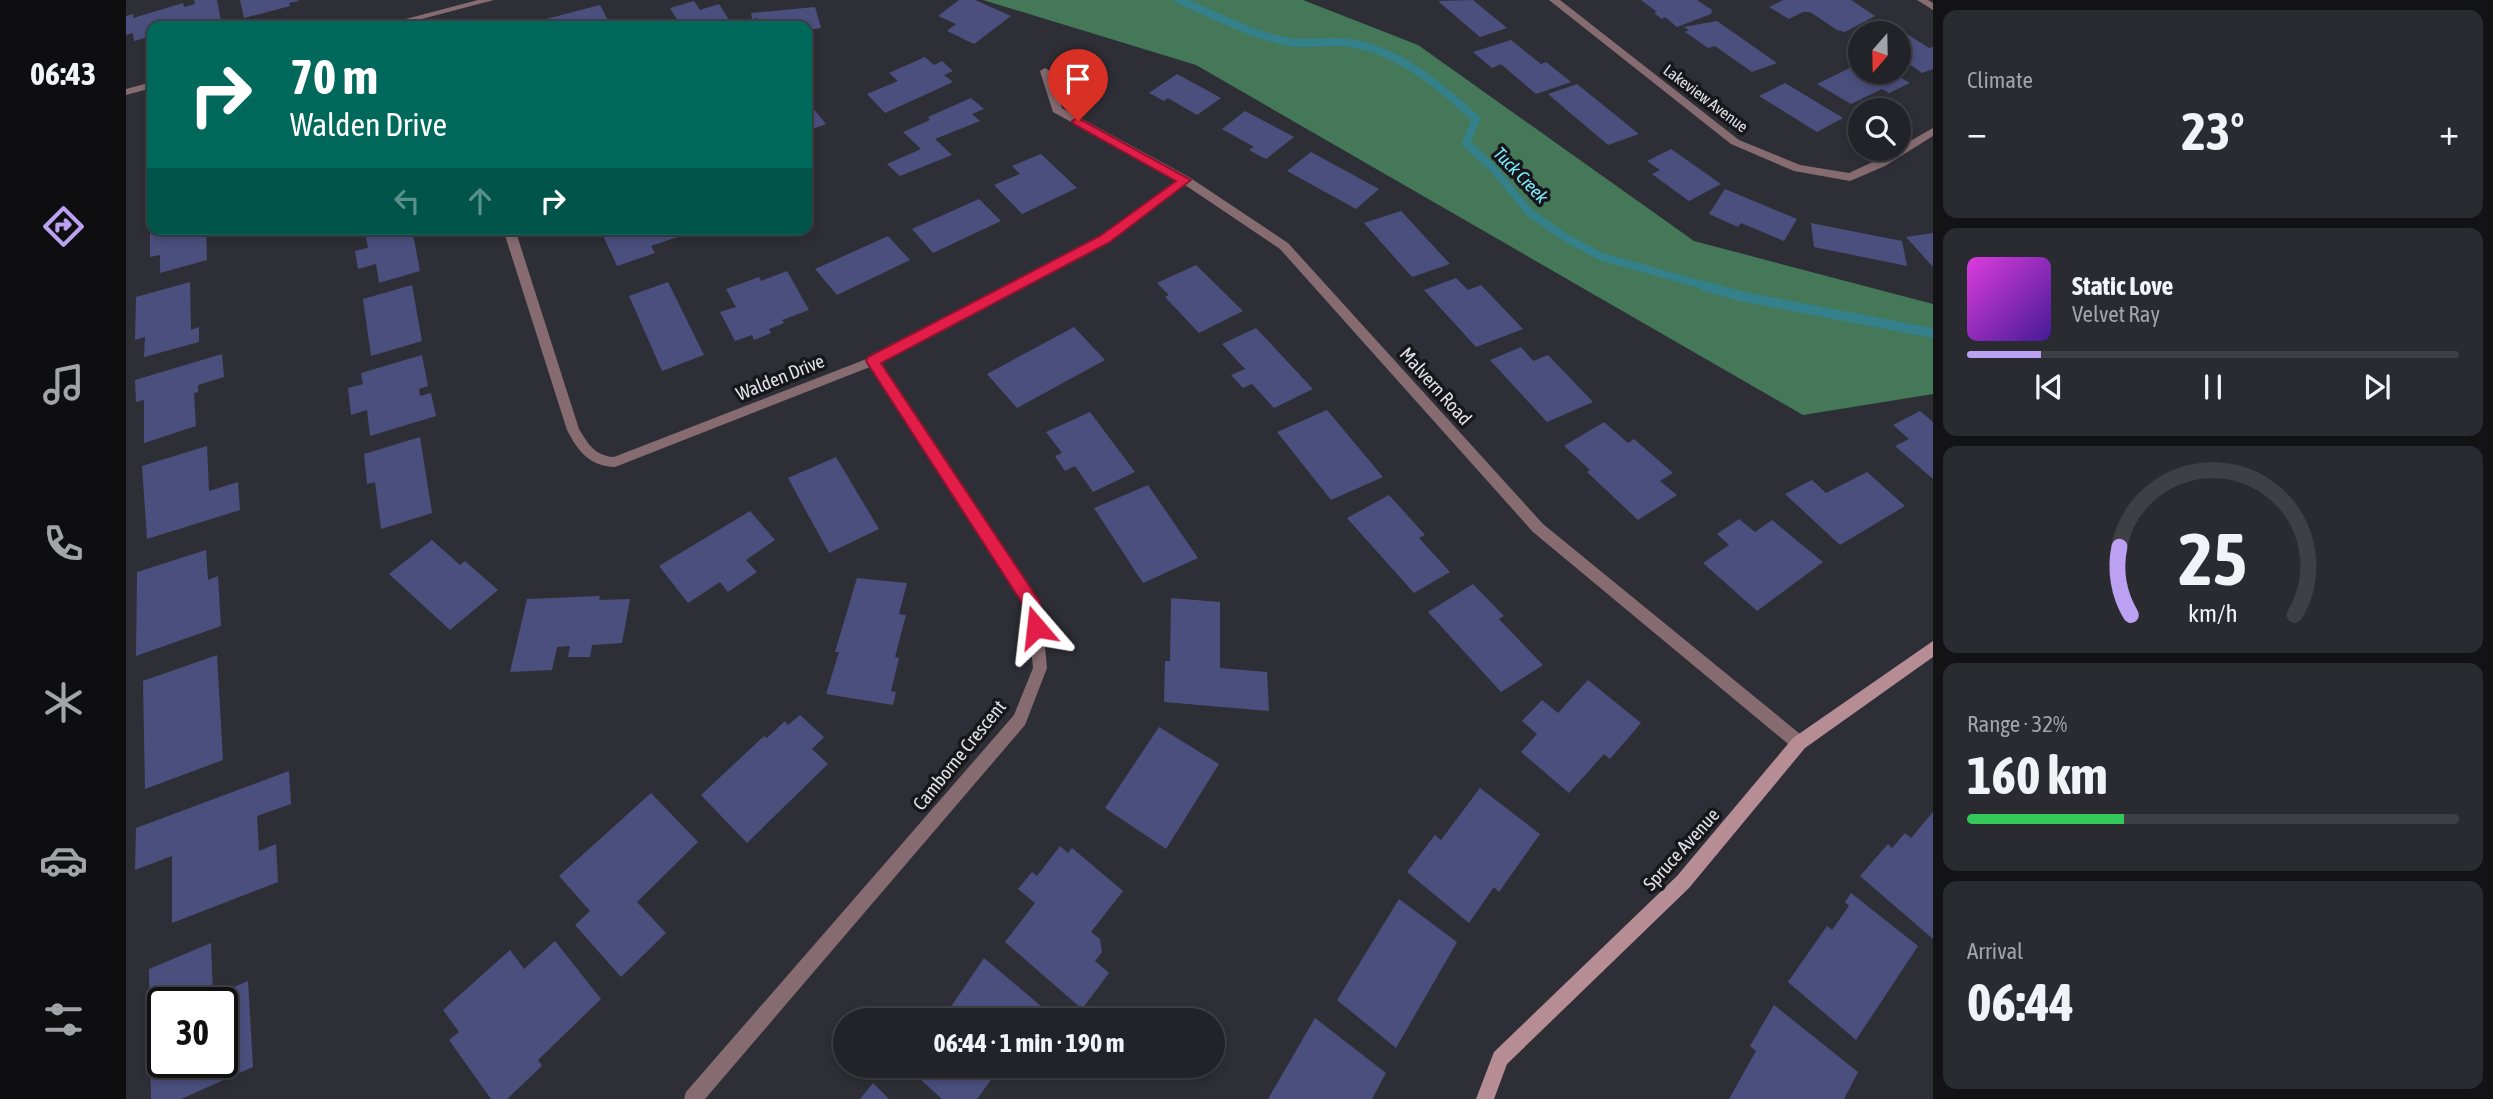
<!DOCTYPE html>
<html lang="en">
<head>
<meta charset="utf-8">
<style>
  body { margin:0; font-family:"Asap Condensed",sans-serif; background:#2a2b30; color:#f1f3f6; height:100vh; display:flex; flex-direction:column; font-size:26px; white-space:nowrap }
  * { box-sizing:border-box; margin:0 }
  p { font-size:23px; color:#a2a4a8 }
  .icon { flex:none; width:38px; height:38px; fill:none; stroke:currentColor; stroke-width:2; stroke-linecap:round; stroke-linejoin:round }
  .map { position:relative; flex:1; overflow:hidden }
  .drawer { display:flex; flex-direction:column; gap:10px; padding:10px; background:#131316; width:560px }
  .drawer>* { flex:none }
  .banner { position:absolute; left:21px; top:21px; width:665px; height:214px; border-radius:14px; box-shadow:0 4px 10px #0003,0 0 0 2px #3f4045; background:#00695c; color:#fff; overflow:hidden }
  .needle { width:46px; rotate:200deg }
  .controls { position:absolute; left:1722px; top:21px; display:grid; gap:14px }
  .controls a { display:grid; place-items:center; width:63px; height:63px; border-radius:50%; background:#222328; box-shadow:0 4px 10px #0003,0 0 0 2px #3f4045; font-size:35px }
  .speed { position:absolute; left:21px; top:987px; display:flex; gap:14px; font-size:35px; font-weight:700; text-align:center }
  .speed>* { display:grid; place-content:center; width:91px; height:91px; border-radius:50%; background:#222328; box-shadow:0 4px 10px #0003,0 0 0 2px #3f4045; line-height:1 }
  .speed .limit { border:4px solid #111; border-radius:10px; background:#fff; color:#111 }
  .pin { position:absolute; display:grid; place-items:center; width:60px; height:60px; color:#fff; margin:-72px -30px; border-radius:50% 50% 50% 0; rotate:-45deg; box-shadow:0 0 7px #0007 }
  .pin .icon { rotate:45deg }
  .me { position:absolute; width:77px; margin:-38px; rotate:343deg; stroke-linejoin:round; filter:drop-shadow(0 0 5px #0008) }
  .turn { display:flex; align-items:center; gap:24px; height:147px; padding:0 28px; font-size:32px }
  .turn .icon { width:91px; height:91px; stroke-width:2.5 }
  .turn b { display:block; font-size:49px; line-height:60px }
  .lanes { display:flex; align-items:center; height:66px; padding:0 28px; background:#0003; justify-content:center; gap:35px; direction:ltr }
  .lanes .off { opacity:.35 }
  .big { font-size:52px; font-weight:700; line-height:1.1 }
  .drawer .widget { flex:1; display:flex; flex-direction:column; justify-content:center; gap:10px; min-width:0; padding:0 24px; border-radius:14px; background:#2a2b30 }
  .drawer .dial { align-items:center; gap:0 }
  .dial svg { height:182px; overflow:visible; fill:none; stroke:#3f4045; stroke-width:7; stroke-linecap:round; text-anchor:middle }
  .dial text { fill:#f1f3f6; stroke:none }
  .song { display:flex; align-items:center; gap:21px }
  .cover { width:84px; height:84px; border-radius:10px; background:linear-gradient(135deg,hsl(300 70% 55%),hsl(260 70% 35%)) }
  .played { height:7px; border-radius:4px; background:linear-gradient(90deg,#bca0f2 15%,#3f4045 15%) }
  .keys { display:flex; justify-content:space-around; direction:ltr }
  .heat { display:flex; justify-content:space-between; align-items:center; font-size:38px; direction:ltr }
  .charge { height:10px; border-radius:5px; background:linear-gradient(90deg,#34c759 32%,#3f4045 0) }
  .trip { position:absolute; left:707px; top:1008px; width:392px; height:70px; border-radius:35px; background:#222328; box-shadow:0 4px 10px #0003,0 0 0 2px #3f4045; font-weight:700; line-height:70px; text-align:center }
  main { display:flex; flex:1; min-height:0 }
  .tab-bar { display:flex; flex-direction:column; width:126px; justify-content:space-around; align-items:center; background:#0e0e10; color:#a2a4a8 }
  .tab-bar .icon { width:49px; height:49px }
  .tab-bar .current { color:#bca0f2 }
  .tab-bar b { font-size:32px; color:#f1f3f6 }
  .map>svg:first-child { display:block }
  .forest { fill:#447858 }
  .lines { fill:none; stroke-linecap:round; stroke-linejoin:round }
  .stream-far1 { stroke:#34808b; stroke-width:8 }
  .stream { stroke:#34808b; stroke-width:10 }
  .building { fill:#4b4f7e; fill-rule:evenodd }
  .street { fill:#866c70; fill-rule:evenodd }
  .secondary { fill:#b78d95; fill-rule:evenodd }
  .route { fill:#e11d48; stroke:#92132f; stroke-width:2 }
  .labels { text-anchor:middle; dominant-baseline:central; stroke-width:7; stroke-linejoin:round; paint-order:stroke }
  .far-street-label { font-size:16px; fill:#e1e2e6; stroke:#17171b }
  .far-water-label { font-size:18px; font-style:italic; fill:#7defff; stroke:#17171b }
  .street-label { font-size:19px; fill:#e1e2e6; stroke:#17171b }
</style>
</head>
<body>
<main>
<nav class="tab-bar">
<b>06:43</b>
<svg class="icon current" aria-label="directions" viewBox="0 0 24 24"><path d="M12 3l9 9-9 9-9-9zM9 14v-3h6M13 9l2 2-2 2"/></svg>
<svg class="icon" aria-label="music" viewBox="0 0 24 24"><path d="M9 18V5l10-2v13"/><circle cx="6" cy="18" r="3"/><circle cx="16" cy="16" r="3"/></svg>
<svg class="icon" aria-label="phone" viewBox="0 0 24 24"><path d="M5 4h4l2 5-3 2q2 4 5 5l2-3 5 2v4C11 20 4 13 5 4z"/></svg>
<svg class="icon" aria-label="climate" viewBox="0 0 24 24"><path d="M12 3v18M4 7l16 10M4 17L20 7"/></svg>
<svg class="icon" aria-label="car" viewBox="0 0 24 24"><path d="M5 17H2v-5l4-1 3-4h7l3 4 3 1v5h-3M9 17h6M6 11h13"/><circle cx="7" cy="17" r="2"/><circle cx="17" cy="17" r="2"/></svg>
<svg class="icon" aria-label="filters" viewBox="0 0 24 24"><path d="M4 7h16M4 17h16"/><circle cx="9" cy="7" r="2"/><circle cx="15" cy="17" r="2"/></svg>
</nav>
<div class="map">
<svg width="1807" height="1099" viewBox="0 0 1807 1099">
  <rect width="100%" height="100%" fill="#2e2f36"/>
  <path class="forest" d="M857,0H1177L1292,45L1568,241L1807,304V394L1677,415L1070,65Z"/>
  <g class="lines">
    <path class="stream-far1" d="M1053,0C1089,15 1125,35 1163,42C1183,45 1203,40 1223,43C1273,50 1314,86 1350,119L1340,143L1367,168L1403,212L1440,238L1476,257L1584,287"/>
    <path class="stream" d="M1578,286L1618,297L1807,333"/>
  </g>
  <path class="building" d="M68,0H91L95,21L76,26H26V36L8,41L7,33L0,35V16L7,14V18L57,3L58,7L69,4Z
    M114,0H172V1L163,3L164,6L118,18Z
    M833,0H849L885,16L848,44L821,31L830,24L812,16Z
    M1347,0L1381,28L1354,37L1312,1Z
    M1515,0H1571L1586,10L1585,14L1551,27L1539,17L1536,19L1528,13L1531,12Z
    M1657,0H1725L1749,16L1719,32L1711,30L1684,12H1677L1663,19L1643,7Z
    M568,1L574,10L593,4L605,23L595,26H561L557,19L552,21L544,8Z
    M474,5L484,24L397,26V25Z
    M689,7L695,28L681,30V26H633L631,18L626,19L625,13Z
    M1591,21L1651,63L1626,72L1589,46L1582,48L1559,32L1563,30L1558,27Z
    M1770,27L1803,48L1807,47V69L1796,73L1773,57V33H1753Z
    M1385,40L1415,64L1420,62L1445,82L1410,94L1375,64L1366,68L1347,52Z
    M799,57L808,65L816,61L827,71L818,75L827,82L759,113L741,94L772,81L763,73Z
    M1734,63V72H1765L1784,83L1763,93L1756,89L1725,104L1691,84Z
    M1051,74L1095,98L1071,115L1042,98L1038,101L1023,93Z
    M1659,83L1717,118L1691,132L1633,96Z
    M1451,84L1513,134L1482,145L1422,94Z
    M845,98L858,109L846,114L854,121L809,139L826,155L774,176L761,164L795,149L777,132L804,120L802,117Z
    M685,106L700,124L681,131V107Z
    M1119,111L1168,137L1140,159L1123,150L1128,147L1096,129Z
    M1545,149L1595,184L1563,201L1526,174L1534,170L1521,161Z
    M1185,152L1253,189L1230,209L1161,171Z
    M915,154L951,188L896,214L868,185L894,174L886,166Z
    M1599,189L1671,219L1658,241L1615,223L1612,227L1583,214Z
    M853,199L875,221L807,253L786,229Z
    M1275,211L1324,264L1286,277L1238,223Z
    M1685,223L1776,241L1781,266L1688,247Z
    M24,229H80L81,260L34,273V255L24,257Z
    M244,229H286L294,271L253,283L250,264L232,269L229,251L242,248L239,231Z
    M474,229H572V230L525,246L529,253L491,266Z
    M1807,233V267L1780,237Z
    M762,236L784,260L711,295L689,269Z
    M1070,265L1117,311L1073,333L1039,297L1043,295L1031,283Z
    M661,271L683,310L656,320L658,323L643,329L645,333L628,340L626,335L609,341L594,312L610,307L600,289L633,277L635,281Z
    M1330,278L1342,290L1355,285L1397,329L1350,347L1298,290Z
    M64,282L65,330L73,327V342L18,357L19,337L9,340L10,297Z
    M542,282L578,355L536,371L503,296Z
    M286,285L296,341L245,356L237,299Z
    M948,327L979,360L891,408L861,374Z
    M1130,328L1187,389L1148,408L1126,384L1117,388L1105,375L1119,369L1096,344Z
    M1395,347L1407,361L1422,355L1467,402L1421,422L1364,360Z
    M96,354L98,377L72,385V392L68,393L70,426L18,443V400L10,402L9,380Z
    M296,355L302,386L293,389L294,396L305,393L310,416L244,436L241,410L225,415L222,388L237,384L235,373Z
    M1201,410L1257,477L1205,500L1151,432Z
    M1794,411L1807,422V479L1769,446L1783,439L1767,425Z
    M964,412L1009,472L967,492L949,466L939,471L929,456L936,453L920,432Z
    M1478,422L1502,443L1508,439L1547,473L1534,481L1551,495L1512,520L1461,472L1464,470L1438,446Z
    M294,437L306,513L255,529L249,482L241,484L238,454Z
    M81,446L83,491L112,482L114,510L21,539L16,466Z
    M710,457L753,529L703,553L662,478Z
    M1741,472L1779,506L1714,545L1659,494L1686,480L1700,493Z
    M1022,485L1072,558L1017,583L968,508Z
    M1263,495L1299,535L1293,538L1324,572L1288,593L1221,518Z
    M624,511L649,540L620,560L631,572L602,592L594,582L562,603L533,566Z
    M1613,519L1629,532L1646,520L1697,562L1631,611L1577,563L1603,545L1591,534Z
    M306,540L334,565L339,561L372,590L324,630L263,574Z
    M80,550L82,580L92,576L95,626L10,656L11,572Z
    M731,578L781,583L773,614L780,615L769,657L773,658L765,691L770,692L767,705L700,694L713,652H709Z
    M1347,584L1378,616L1373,619L1417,665L1375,692L1302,612Z
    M474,596L473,600L504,599L496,643L466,645L464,657H442L444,646L431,647L426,670L384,672L401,599Z
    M1045,598L1094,602V668L1141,672L1143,711L1038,702L1039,661H1044Z
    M91,655L97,760L19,789L17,681Z
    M1462,680L1515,723L1484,759L1478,754L1443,793L1395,752L1411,734L1396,721L1416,700L1432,713Z
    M674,715L698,737L686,749L702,764L621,843L575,795L638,736L641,738L659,721L662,725Z
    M1033,727L1093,764L1040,849L979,808Z
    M163,771L165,804L131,816L133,851L150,844L152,882L46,923V856L9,870L10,828Z
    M1354,788L1414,834L1373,892L1368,887L1343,923L1281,872L1309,835L1315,840Z
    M525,793L572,842L511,902L540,933L495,977L449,925L464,911L433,876Z
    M1807,812V939L1734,876L1762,844L1766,848L1779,833L1785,838Z
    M934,846L942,853L946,848L997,891L965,932L974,939L976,952L969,961L983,973L956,1009L879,942L909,903L892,889L906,872L911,876Z
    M1725,893L1792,946L1730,1040L1662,982L1701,926L1706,930L1723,906L1719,902Z
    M1273,899L1331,942L1270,1048L1211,1000Z
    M429,941L475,999L412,1060L416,1066L381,1099H365L323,1040L333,1032L317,1010L384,950L398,969Z
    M85,943L87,996L122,981L127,1067L55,1099H25L23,969ZM37,1003H96V1062H37Z
    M858,958L916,1007L907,1020H816Z
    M1648,1005L1732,1072L1718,1099H1603L1630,1051L1624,1046Z
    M1189,1018L1260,1073L1246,1099H1142Z
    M785,1066H875L851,1099H816L783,1069Z
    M747,1083L763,1099H734Z"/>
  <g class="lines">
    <path class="street" d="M352,0H368L269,26H253Z
      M1423,0H1434L1613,140L1674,165L1723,173L1751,160L1807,128V136L1759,166L1724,181L1668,171L1605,144Z
      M1791,0H1802L1807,3V10Z
      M919,68L924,71L936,108L1063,177L1162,243L1417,524L1679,738L1681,743L1679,748L1673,750L1667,748L1407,532L1154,249L1059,185L983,242L755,363L915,607L921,668L899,725L579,1099H558L560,1092L888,715L907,668L901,608L744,367L489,467C463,466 452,451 441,430L377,229H389L453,429C462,444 469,456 488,457L743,358L975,236L1051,180L927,112L914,71Z
      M26,82V88L0,95V89Z"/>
    <path class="secondary" d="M1807,641V657L1679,748L1563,888L1381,1064L1368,1099H1350L1368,1052L1551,876L1667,738Z"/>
  </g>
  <path class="route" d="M952,118L1065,180L984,242L755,363L914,602L918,627L916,633L910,635L904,633L900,609L740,361L742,357L974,236L1050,181L948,124L946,121Z"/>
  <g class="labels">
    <g class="far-street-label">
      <text transform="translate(1580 98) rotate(37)">Lakeview Avenue</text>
    </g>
    <g class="far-water-label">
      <text transform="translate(1395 175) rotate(46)">Tuck Creek</text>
    </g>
    <g class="street-label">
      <text transform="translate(654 377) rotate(-22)">Walden Drive</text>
      <text transform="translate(1310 386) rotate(48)">Malvern Road</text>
      <text transform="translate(833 755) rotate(-51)">Camborne Crescent</text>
      <text transform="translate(1555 849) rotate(-48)">Spruce Avenue</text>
    </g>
  </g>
</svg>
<div class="controls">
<a><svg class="needle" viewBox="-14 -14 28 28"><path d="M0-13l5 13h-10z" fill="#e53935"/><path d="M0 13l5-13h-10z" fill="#a2a4a8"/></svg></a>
<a><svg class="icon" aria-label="search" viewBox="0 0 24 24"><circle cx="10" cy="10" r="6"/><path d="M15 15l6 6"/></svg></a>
</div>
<div class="speed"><div class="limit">30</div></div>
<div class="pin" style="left:952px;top:121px;background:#d93025"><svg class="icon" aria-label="arrive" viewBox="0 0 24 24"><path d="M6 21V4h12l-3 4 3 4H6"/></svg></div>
<svg class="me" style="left:910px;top:627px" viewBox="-20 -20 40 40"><path d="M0-17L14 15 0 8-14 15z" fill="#e11d48" stroke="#fff" stroke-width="4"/></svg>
<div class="trip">06:44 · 1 min · 190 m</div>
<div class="banner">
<div class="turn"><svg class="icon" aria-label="right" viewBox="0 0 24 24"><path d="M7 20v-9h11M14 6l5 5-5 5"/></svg><div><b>70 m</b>Walden Drive</div></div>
<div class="lanes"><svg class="icon off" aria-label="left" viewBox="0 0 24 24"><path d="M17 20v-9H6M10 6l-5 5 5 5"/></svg><svg class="icon off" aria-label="ahead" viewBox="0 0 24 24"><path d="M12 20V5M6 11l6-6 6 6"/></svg><svg class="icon" aria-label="right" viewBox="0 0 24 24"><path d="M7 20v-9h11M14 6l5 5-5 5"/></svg></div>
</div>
</div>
<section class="drawer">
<div class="widget"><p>Climate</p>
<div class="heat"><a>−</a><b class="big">23°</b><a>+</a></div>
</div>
<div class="widget">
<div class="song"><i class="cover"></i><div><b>Static Love</b><p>Velvet Ray</p></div></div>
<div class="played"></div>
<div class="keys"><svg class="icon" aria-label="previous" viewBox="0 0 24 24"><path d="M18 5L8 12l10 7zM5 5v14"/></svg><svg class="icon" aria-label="pause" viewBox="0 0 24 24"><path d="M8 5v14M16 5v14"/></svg><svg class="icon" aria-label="next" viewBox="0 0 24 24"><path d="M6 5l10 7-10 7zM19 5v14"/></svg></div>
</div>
<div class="widget dial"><svg viewBox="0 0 100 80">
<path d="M14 69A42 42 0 1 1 86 69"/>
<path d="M14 69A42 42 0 0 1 9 39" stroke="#bca0f2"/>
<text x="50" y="56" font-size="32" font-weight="700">25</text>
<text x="50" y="72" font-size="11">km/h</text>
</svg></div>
<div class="widget"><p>Range · 32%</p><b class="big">160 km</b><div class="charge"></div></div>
<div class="widget"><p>Arrival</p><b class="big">06:44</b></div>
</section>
</main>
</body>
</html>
